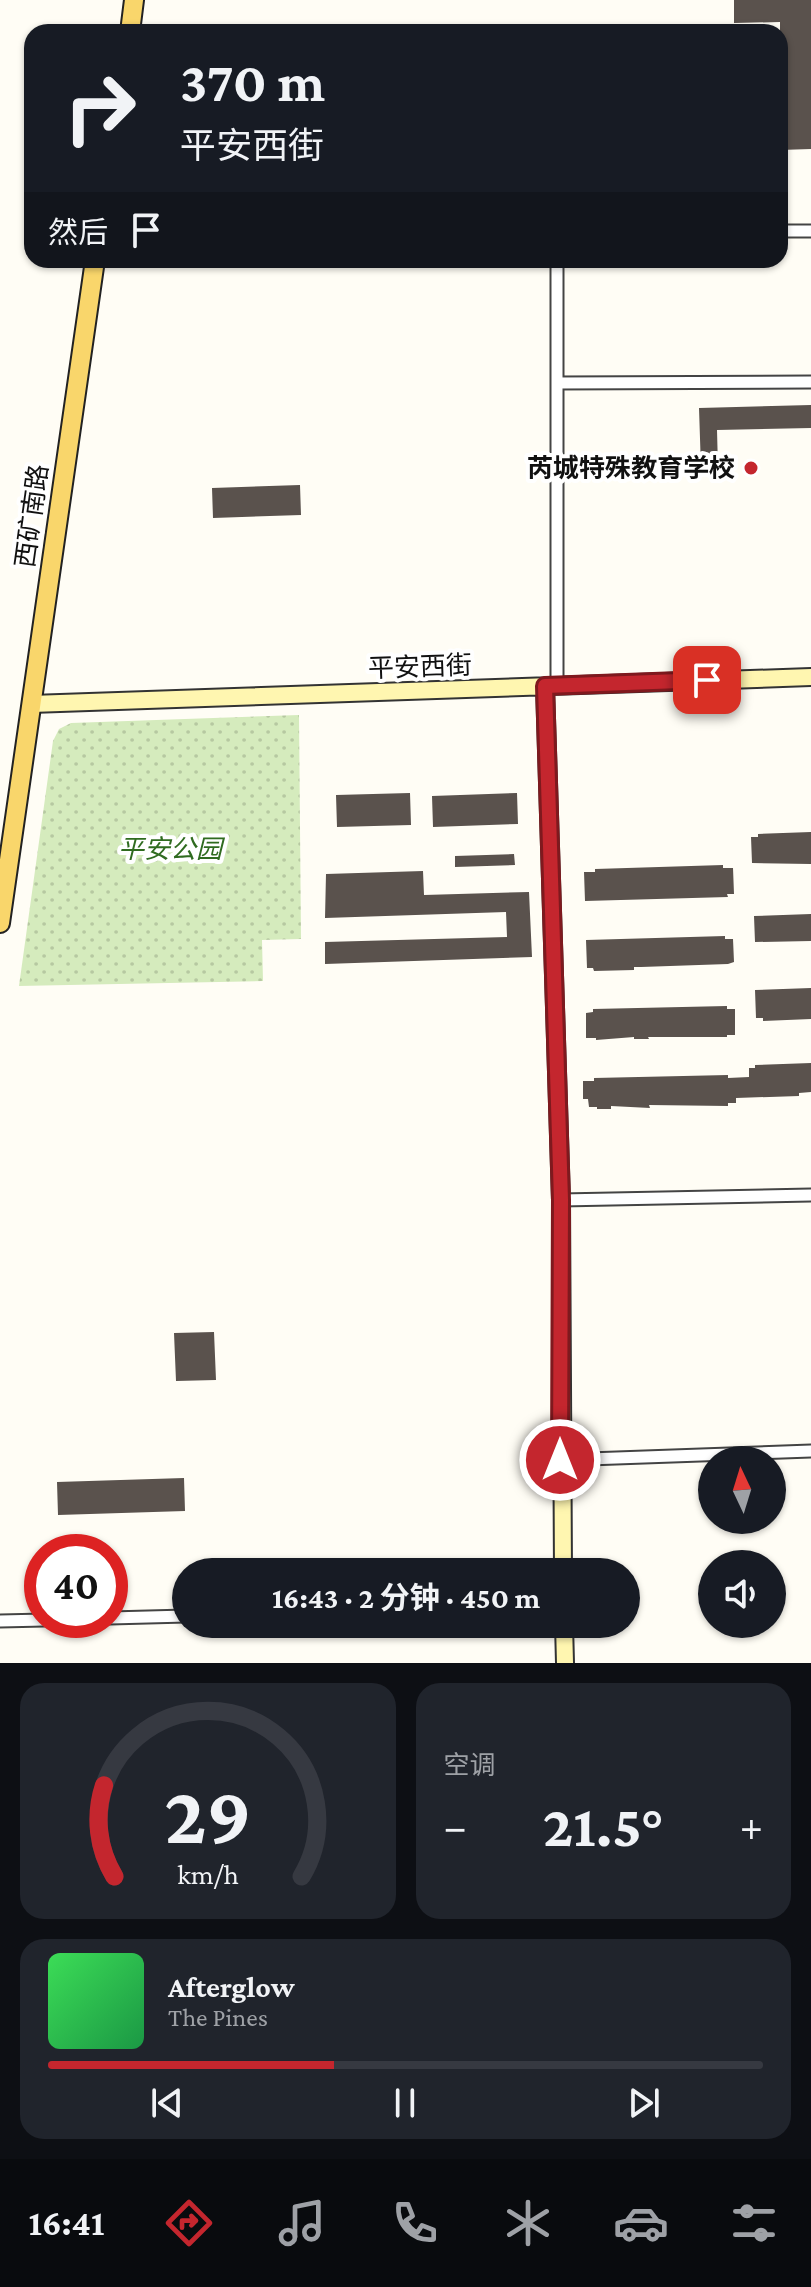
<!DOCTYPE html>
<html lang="zh">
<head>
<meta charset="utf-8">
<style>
  body { margin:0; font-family:"Crimson Pro","Noto Sans SC",serif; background:#20242c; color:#f1f3f6; height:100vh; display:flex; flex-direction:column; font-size:30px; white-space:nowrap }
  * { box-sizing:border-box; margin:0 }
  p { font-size:26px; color:#9ea1a6 }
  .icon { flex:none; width:44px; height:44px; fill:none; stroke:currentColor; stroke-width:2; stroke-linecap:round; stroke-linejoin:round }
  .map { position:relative; height:1663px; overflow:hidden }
  .panel { display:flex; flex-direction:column; gap:20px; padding:20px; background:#0d0f14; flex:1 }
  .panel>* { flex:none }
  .top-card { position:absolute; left:24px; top:24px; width:764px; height:244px; border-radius:24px; box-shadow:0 2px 6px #0004; background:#171b24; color:#f1f3f6; overflow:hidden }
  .needle { width:52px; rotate:356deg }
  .fabs { position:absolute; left:698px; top:1446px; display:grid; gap:16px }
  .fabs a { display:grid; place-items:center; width:88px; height:88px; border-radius:50%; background:#171b24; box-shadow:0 2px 6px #0004; font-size:40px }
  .speed { position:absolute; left:24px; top:1534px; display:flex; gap:16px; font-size:40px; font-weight:700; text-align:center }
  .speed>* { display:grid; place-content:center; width:104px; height:104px; border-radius:50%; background:#171b24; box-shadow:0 2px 6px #0004; line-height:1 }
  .speed .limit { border:12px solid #d22; background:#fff; color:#111 }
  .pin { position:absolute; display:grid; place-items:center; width:68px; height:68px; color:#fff; margin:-34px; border-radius:16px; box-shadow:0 4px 12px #0006 }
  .me { position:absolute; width:88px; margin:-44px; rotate:0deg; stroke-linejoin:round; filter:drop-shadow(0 0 6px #0008) }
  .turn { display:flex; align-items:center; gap:28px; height:168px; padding:0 24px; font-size:36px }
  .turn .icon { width:104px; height:104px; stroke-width:2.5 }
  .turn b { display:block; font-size:56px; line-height:68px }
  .then { display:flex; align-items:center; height:76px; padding:0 24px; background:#0003; gap:16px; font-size:30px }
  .big { font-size:60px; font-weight:700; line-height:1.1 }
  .panel .tile { flex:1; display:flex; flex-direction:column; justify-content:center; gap:12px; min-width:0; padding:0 28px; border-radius:24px; background:#20242c }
  .panel .dial { align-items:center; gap:0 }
  .dial svg { height:208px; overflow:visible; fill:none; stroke:#363941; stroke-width:7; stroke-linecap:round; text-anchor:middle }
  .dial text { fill:#f1f3f6; stroke:none }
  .song { display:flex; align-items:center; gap:24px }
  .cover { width:96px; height:96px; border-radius:12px; background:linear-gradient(135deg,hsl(130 70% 55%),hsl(140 70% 35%)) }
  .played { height:8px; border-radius:4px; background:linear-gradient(90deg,#c4262e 40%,#363941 40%) }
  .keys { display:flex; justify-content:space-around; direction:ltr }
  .heat { display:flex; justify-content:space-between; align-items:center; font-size:44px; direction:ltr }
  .panel .tiles { flex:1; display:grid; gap:20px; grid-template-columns:1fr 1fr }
  .tile:last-child { grid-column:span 2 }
  .trip { position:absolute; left:172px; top:1558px; width:468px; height:80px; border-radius:40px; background:#171b24; box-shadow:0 2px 6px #0004; font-weight:700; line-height:80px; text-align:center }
  .menu { display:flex; height:128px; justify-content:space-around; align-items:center; background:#090b0e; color:#9ea1a6 }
  .menu .icon { width:56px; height:56px }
  .menu .selected { color:#c4262e }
  .menu b { font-size:36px; color:#f1f3f6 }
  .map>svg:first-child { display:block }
  .park { fill:url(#park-dots) }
  .building { fill:#5a524d }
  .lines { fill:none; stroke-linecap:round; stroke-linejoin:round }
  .street-casing { stroke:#444; stroke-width:15 }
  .secondary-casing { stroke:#333; stroke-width:20 }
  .primary-casing { stroke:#222; stroke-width:22 }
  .street { stroke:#fff; stroke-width:11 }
  .secondary { stroke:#fff6b0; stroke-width:16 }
  .primary { stroke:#f9d66b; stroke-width:18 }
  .route-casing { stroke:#7f191e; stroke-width:20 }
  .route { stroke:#c4262e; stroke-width:14 }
  .poi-dot { fill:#c4262e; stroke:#fff; stroke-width:3 }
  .labels { text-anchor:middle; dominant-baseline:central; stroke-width:8; stroke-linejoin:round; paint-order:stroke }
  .poi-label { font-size:26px; font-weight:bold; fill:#111; stroke:#fff; text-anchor:end }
  .street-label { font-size:26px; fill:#111; stroke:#fff }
  .park-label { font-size:26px; font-style:italic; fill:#2f6b1f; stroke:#fff }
</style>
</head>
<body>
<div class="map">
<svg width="811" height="1663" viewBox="0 0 811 1663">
  <defs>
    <pattern id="park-dots" width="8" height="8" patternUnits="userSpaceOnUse" patternTransform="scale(2)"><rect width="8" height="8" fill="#d5ebbd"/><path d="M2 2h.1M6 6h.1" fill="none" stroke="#b6c8a1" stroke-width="1.8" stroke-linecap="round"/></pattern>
  </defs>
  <rect width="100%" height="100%" fill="#fffdf5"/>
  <path class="park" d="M299,715L301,939L262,940L263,981L19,986L53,741L59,729L71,723Z"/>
  <path class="building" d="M734,0H811V149L780,150V22L734,23Z
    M811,405V428L717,430L718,468L701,469L699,408Z
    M300,485L301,515L213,518L212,488Z
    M410,793L411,825L337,827L336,795Z
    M517,793L518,824L433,827L432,796Z
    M811,832V864L752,863L751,837H758V834Z
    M514,854L515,865L455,867V856Z
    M723,865V868H733L734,894H727L728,897L585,901L584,872H595V869Z
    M423,871L424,895L529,892L532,957L325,964V942L507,937L506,912L325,918L326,874Z
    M811,914V941L755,942L754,916Z
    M725,936V939H733L734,962L728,964L641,967H634V970L594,971L593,968H587L586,940Z
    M811,988V1019L763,1021V1018H756L755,990Z
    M727,1006V1009H735V1035H727V1037H648L649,1039H634V1037L596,1040V1038H586V1013L593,1012V1009Z
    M811,1063V1092L799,1093V1096L736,1098V1103H728V1106L649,1105L650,1108L611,1106V1109H597V1107H589L588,1099H583V1081H594V1078L728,1075V1078L749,1077V1068H755V1065Z
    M214,1332L216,1380L176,1381L174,1333Z
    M184,1478L185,1511L58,1515L57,1482Z"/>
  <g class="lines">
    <defs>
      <path id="street" d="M780,231H811
        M557,383L811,382
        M557,686V260
        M561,1200L811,1195
        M560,1460L811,1451
        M110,1618L186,1616
        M0,1621L44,1620"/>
      <path id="secondary" d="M545,686L561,1200L563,1572
        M31,704L811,677
        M564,1624L565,1663"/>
      <path id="primary" d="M130,32L134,0
        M0,923L95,260"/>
    </defs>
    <use href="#street" class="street-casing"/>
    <use href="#secondary" class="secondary-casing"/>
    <use href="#primary" class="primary-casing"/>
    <use href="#street" class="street"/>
    <use href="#secondary" class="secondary"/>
    <use href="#primary" class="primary"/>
  </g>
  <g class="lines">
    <defs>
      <path id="route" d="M560,1460L561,1200L545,686L707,680"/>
    </defs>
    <use href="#route" class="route-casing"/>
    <use href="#route" class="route"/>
  </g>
  <circle class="poi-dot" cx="751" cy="468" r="8"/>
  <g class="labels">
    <g class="poi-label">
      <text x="735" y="468">芮城特殊教育学校</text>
    </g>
    <g class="street-label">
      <text transform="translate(32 516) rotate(-82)">西矿南路</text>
      <text transform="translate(420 667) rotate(-2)">平安西街</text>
    </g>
    <g class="park-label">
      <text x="170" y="849">平安公园</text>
    </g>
  </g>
</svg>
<div class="fabs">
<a><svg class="needle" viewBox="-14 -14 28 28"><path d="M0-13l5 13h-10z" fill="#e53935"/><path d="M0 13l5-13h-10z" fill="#9ea1a6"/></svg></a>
<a><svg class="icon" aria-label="sound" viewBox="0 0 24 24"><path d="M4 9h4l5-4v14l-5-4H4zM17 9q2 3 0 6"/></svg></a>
</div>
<div class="speed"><div class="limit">40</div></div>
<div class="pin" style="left:707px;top:680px;background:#d93025"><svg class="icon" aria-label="arrive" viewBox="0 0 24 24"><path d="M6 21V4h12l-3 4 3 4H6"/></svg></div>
<svg class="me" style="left:560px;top:1460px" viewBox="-20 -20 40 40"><circle r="17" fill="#c4262e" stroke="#fff" stroke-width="3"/><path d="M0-11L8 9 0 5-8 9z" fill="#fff"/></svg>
<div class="trip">16:43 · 2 分钟 · 450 m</div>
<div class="top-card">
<div class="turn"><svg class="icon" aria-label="right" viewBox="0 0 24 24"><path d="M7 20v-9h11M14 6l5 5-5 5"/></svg><div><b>370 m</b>平安西街</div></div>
<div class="then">然后<svg class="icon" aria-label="arrive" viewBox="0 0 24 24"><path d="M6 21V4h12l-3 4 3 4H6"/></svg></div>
</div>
</div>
<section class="panel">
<div class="tiles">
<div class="tile dial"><svg viewBox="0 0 100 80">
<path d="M14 69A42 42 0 1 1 86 69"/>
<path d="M14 69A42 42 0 0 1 10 34" stroke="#c4262e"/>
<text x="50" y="56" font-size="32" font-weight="700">29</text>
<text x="50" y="72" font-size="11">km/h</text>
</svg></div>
<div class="tile"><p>空调</p>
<div class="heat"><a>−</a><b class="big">21.5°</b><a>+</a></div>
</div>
<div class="tile">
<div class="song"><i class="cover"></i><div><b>Afterglow</b><p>The Pines</p></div></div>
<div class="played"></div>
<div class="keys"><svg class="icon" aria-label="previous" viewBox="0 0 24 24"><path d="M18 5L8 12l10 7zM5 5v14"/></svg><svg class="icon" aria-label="pause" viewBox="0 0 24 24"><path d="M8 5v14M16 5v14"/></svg><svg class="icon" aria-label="next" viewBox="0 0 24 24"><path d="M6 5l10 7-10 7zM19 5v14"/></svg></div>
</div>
</div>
</section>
<nav class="menu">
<b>16:41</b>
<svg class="icon selected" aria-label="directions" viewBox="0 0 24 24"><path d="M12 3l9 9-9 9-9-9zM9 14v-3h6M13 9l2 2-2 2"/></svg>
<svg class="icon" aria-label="music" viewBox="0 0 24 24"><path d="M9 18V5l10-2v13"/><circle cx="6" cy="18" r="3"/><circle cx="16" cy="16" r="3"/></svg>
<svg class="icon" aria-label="phone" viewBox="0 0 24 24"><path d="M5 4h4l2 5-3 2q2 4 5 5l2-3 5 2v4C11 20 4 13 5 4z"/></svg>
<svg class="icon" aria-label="climate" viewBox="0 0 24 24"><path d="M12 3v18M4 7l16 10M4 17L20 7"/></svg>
<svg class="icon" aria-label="car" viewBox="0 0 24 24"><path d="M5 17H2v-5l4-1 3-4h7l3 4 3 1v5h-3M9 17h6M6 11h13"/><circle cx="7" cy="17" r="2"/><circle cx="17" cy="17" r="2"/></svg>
<svg class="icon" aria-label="filters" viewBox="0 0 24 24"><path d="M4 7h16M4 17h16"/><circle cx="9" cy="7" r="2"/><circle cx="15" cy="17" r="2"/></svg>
</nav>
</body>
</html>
